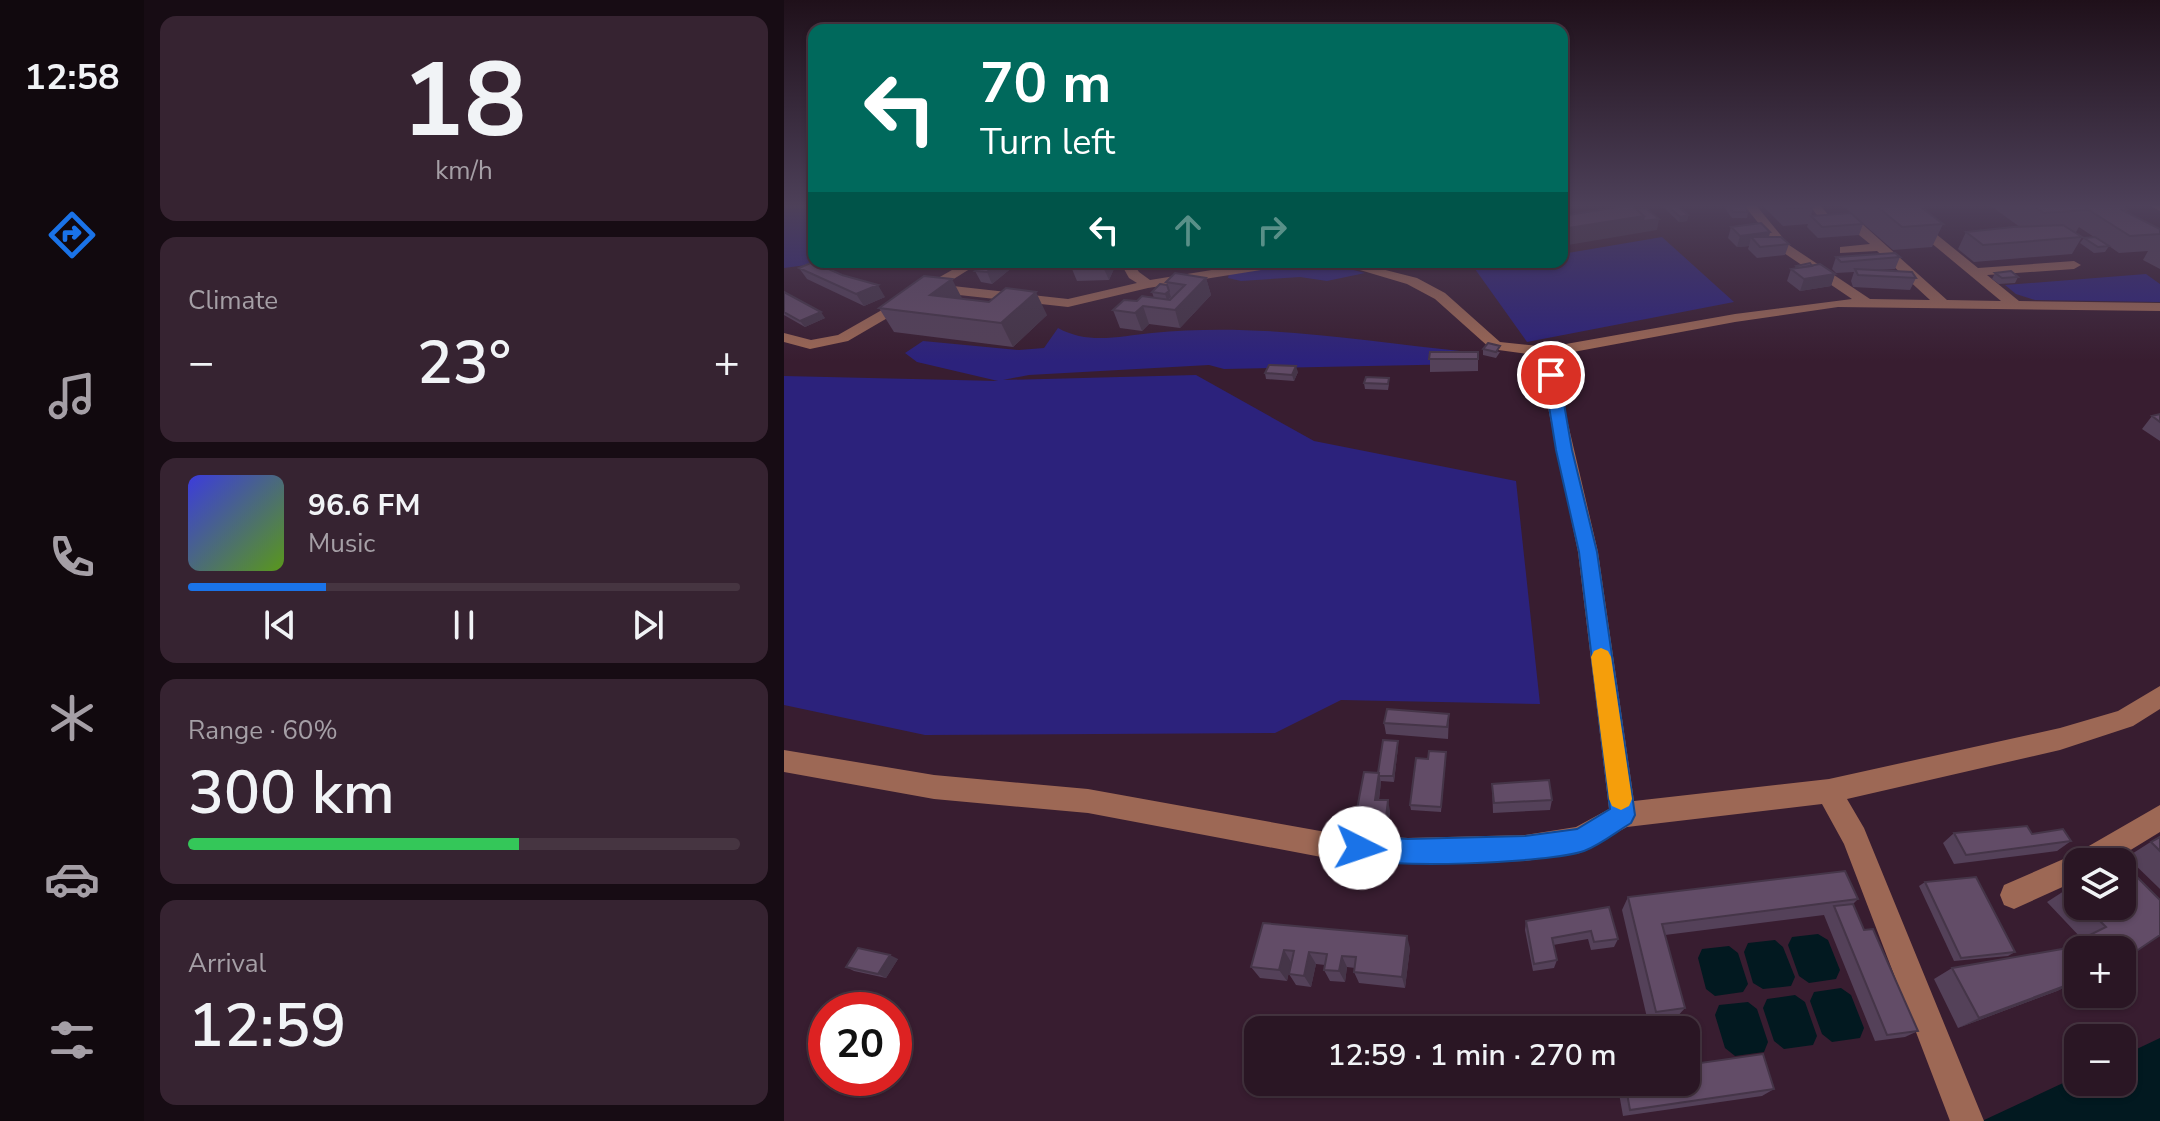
<!DOCTYPE html>
<html lang="en">
<head>
<meta charset="utf-8">
<style>
  body { margin:0; font-family:"Nunito Sans",sans-serif; background:#362331; color:#f1f3f6; height:100vh; display:flex; flex-direction:column; font-size:30px; white-space:nowrap }
  * { box-sizing:border-box; margin:0 }
  p { font-size:26px; color:#a59fa6 }
  .icon { flex:none; width:44px; height:44px; fill:none; stroke:currentColor; stroke-width:2; stroke-linecap:round; stroke-linejoin:round }
  .map { position:relative; flex:1; overflow:hidden }
  .drawer { display:flex; flex-direction:column; gap:16px; padding:16px; background:#170c14; width:640px }
  .drawer>* { flex:none }
  .guide { position:absolute; left:24px; top:24px; width:760px; height:244px; border-radius:16px; box-shadow:0 2px 6px #0004,0 0 0 2px #463541; background:#00695c; color:#fff; overflow:hidden }
  .tools { position:absolute; left:1280px; top:848px; display:grid; gap:16px }
  .tools a { display:grid; place-items:center; width:72px; height:72px; border-radius:16px; background:#2a1624; box-shadow:0 2px 6px #0004,0 0 0 2px #463541; font-size:40px }
  .speed { position:absolute; left:24px; top:992px; display:flex; gap:16px; font-size:40px; font-weight:700; text-align:center }
  .speed>* { display:grid; place-content:center; width:104px; height:104px; border-radius:50%; background:#2a1624; box-shadow:0 2px 6px #0004,0 0 0 2px #463541; line-height:1 }
  .speed .limit { border:12px solid #d22; background:#fff; color:#111 }
  .pin { position:absolute; display:grid; place-items:center; width:68px; height:68px; color:#fff; margin:-34px; border:4px solid #fff; border-radius:50%; box-shadow:0 2px 8px #0007 }
  .me { position:absolute; width:88px; margin:-44px; rotate:94deg; stroke-linejoin:round; filter:drop-shadow(0 0 6px #0008) }
  .turn { display:flex; align-items:center; gap:28px; height:168px; padding:0 40px; font-size:36px }
  .turn .icon { width:104px; height:104px; stroke-width:2.5 }
  .turn b { display:block; font-size:56px; line-height:68px }
  .lanes { display:flex; align-items:center; height:76px; padding:0 40px; background:#0003; justify-content:center; gap:40px; direction:ltr }
  .lanes .off { opacity:.35 }
  .big { font-size:60px; font-weight:600; line-height:1.1 }
  .drawer .widget { flex:1; display:flex; flex-direction:column; justify-content:center; gap:12px; min-width:0; padding:0 28px; border-radius:16px; background:#362331 }
  .drawer .dial { align-items:center; gap:0 }
  .dial b { font-size:104px; line-height:1 }
  .song { display:flex; align-items:center; gap:24px }
  .cover { width:96px; height:96px; border-radius:12px; background:linear-gradient(135deg,hsl(240 70% 55%),hsl(90 70% 35%)) }
  .played { height:8px; border-radius:4px; background:linear-gradient(90deg,#1a73e8 25%,#463541 25%) }
  .keys { display:flex; justify-content:space-around; direction:ltr }
  .heat { display:flex; justify-content:space-between; align-items:center; font-size:44px; direction:ltr }
  .charge { height:12px; border-radius:6px; background:linear-gradient(90deg,#34c759 60%,#463541 0) }
  .trip { position:absolute; left:460px; top:1016px; width:456px; height:80px; border-radius:16px; background:#2a1624; box-shadow:0 2px 6px #0004,0 0 0 2px #463541; font-weight:600; line-height:80px; text-align:center }
  main { display:flex; flex:1; min-height:0 }
  .tabs { display:flex; flex-direction:column; width:144px; justify-content:space-around; align-items:center; background:#11090e; color:#a59fa6 }
  .tabs .icon { width:56px; height:56px }
  .tabs .current { color:#1a73e8 }
  .tabs b { font-size:36px; color:#f1f3f6 }
  .map>svg:first-child { display:block }
  .green { fill:#2c227c }
  .water { fill:#021920 }
  .lines { fill:none; stroke-linecap:round; stroke-linejoin:round }
  .minor { fill:#9d6855; fill-rule:evenodd }
  .wall { fill:#544159 }
  .shaded-wall { fill:#453548 }
  .building { fill:#624c67; stroke:#453548; stroke-width:2 }
  .route { fill:#1a73e8; stroke:#114b97; stroke-width:2 }
  .slow { fill:#f59e0b }
</style>
</head>
<body>
<main>
<nav class="tabs">
<b>12:58</b>
<svg class="icon current" aria-label="directions" viewBox="0 0 24 24"><path d="M12 3l9 9-9 9-9-9zM9 14v-3h6M13 9l2 2-2 2"/></svg>
<svg class="icon" aria-label="music" viewBox="0 0 24 24"><path d="M9 18V5l10-2v13"/><circle cx="6" cy="18" r="3"/><circle cx="16" cy="16" r="3"/></svg>
<svg class="icon" aria-label="phone" viewBox="0 0 24 24"><path d="M5 4h4l2 5-3 2q2 4 5 5l2-3 5 2v4C11 20 4 13 5 4z"/></svg>
<svg class="icon" aria-label="climate" viewBox="0 0 24 24"><path d="M12 3v18M4 7l16 10M4 17L20 7"/></svg>
<svg class="icon" aria-label="car" viewBox="0 0 24 24"><path d="M5 17H2v-5l4-1 3-4h7l3 4 3 1v5h-3M9 17h6M6 11h13"/><circle cx="7" cy="17" r="2"/><circle cx="17" cy="17" r="2"/></svg>
<svg class="icon" aria-label="filters" viewBox="0 0 24 24"><path d="M4 7h16M4 17h16"/><circle cx="9" cy="7" r="2"/><circle cx="15" cy="17" r="2"/></svg>
</nav>
<section class="drawer">
<div class="widget dial"><b>18</b><p>km/h</p></div>
<div class="widget"><p>Climate</p>
<div class="heat"><a>−</a><b class="big">23°</b><a>+</a></div>
</div>
<div class="widget">
<div class="song"><i class="cover"></i><div><b>96.6 FM</b><p>Music</p></div></div>
<div class="played"></div>
<div class="keys"><svg class="icon" aria-label="previous" viewBox="0 0 24 24"><path d="M18 5L8 12l10 7zM5 5v14"/></svg><svg class="icon" aria-label="pause" viewBox="0 0 24 24"><path d="M8 5v14M16 5v14"/></svg><svg class="icon" aria-label="next" viewBox="0 0 24 24"><path d="M6 5l10 7-10 7zM19 5v14"/></svg></div>
</div>
<div class="widget"><p>Range · 60%</p><b class="big">300 km</b><div class="charge"></div></div>
<div class="widget"><p>Arrival</p><b class="big">12:59</b></div>
</section>
<div class="map">
<svg width="1376" height="1121" viewBox="0 0 1376 1121">
  <rect width="100%" height="100%" fill="#381d30"/>
  <path class="green" d="M0,204H30V262H45L0,268Z
    M878,237L950,302L743,342L691,269L732,262H778V254Z
    M523,264L550,265L581,273L543,281L516,277L457,281L444,278L445,274Z
    M1362,274L1376,284V302L1251,300L1232,294L1221,285Z
    M274,328C305,345 335,336 368,333C475,322 579,341 685,352L684,364L440,369L425,365L245,375L219,380L412,375L530,441L732,481L756,704L557,700L491,733L141,735L0,705V376L214,381L133,362L121,353L139,341L235,350L260,348Z"/>
  <path class="water" d="M1034,934L1044,940L1056,970L1052,979L1025,983L1015,976L1004,945L1008,937Z
    M991,940L999,947L1011,977L1007,986L979,989L969,983L960,952L964,943Z
    M945,946L954,953L964,984L959,992L931,996L922,989L914,958L918,949Z
    M1057,988L1067,995L1080,1028L1076,1038L1048,1042L1038,1034L1026,1001L1030,992Z
    M1011,995L1021,1002L1033,1036L1029,1045L1000,1049L990,1041L979,1008L983,999Z
    M964,1002L973,1009L984,1042L980,1052L951,1056L941,1048L931,1015L935,1005Z
    M1376,1038V1121H1198L1294,1076V1082H1338V1056Z"/>
  <g class="lines">
    <path class="minor" d="M959,204H971L1005,245L1086,299L1146,300L1093,251L1056,253V247L1086,244L1064,226L1040,225L1025,204H1035L1047,218H1067L1076,222L1163,300L1217,301L1128,227V221H1136L1194,268L1290,261L1297,265L1290,269L1203,275L1235,301L1376,303V311L1054,307L951,322L773,355L778,398L814,552L850,801L1045,779L1276,728L1334,711L1376,686V709L1349,726L1276,750L1063,799L1080,828L1200,1121H1166L1060,844L1038,804L843,827L796,853L741,861L624,864L553,860L304,813L150,799L0,772V750L150,775L304,789L553,834L624,838L741,835L792,827L825,809L794,552L762,398L758,356L707,349L651,299L623,284L549,262H570L633,278L661,293L716,342L765,347L951,314L1068,299L997,251Z
      M1363,204H1376V211Z
      M182,262H197L160,285L284,299L353,283L345,278L336,262H348L355,272L366,280L477,262H508L502,266L364,288L284,307L148,292L64,341L26,349L0,342V333L27,340L54,335Z
      M1376,805V832L1327,862H1294V880L1230,909L1220,905L1216,895L1220,885L1291,854Z"/>
  </g>
  <path class="wall" d="M876,204H891L904,215L903,221L895,222Z
    M930,204H959L964,212L963,218H948L942,210L943,205H930Z
    M977,204H1026L1029,207L1027,216L1079,224L1075,235L1034,238L1023,227L1024,224L999,226Z
    M1057,204H1133L1159,224L1148,247L1109,250Z
    M1204,204H1295L1344,209L1342,212L1376,229V269L1359,260L1364,251L1335,253L1325,246L1321,252L1310,253L1296,243L1300,238L1310,237L1295,227L1292,232H1290L1298,237L1288,254L1190,262L1174,249L1182,232L1236,227Z
    M947,227L986,232L985,237L1005,244L1001,255L973,258L964,249L965,246L953,247L944,238Z
    M1052,257H1116L1111,269L1090,270L1132,278L1126,290L1069,287L1067,281L1070,272L1052,273L1048,269Z
    M202,262H235L208,284L197,282L191,271Z
    M333,262L325,280L293,281L288,269Z
    M1012,266H1028L1051,274L1047,286L1016,291L1003,281L1007,269H1011Z
    M15,268L58,275L101,297L80,306L23,279Z
    M1211,273L1234,277L1231,283L1215,284L1208,279Z
    M422,278L427,295L396,328L365,324L358,331L336,328L329,310L353,301L370,298L368,292L383,285L382,282Z
    M0,292L41,318L21,327L0,315Z
    M95,308L263,315L229,347L110,332Z
    M699,349L716,352L712,358L699,355Z
    M646,352H694V371L646,372Z
    M514,372L510,381L482,379L481,373Z
    M580,383L605,384L604,390L581,389Z
    M1376,414V441L1358,429L1368,416Z
    M665,714L664,739L602,734L600,723Z
    M614,747L610,782L597,781L595,800L606,811L604,827L589,826L587,820L576,819L573,809L594,773Z
    M662,757L657,812L627,810L626,805L644,759Z
    M708,784L768,800L766,810L709,813Z
    M1170,833L1248,834L1287,841L1273,851L1170,864L1159,843Z
    M1376,836V889L1343,857Z
    M1141,882L1231,952L1224,956L1170,961L1135,886Z
    M1294,882V906H1338L1376,900L1294,981L1273,991L1174,1028L1150,979L1168,968L1278,949L1298,939L1263,902Z
    M844,897L1074,899L1069,904L1080,930L1134,1031L1121,1037L1091,1041L1040,915L881,935L901,1008L892,1018L864,1022L838,910Z
    M825,907L834,939L830,947L807,950L804,939L769,945L773,960L770,968L749,971L741,930L742,921Z
    M479,923L626,948L621,988L575,983L570,972L571,968L563,967L561,982L546,981L540,970L541,965L532,964L527,987L512,985L505,974L507,962L503,981L476,978L467,967Z
    M114,959L102,978L70,971L62,967Z
    M833,1082H902L990,1089L978,1096L839,1116Z"/>
  <path class="shaded-wall" d="M904,215L903,221L895,222L896,217Z
    M860,216L875,219L873,230L778,246V229Z
    M986,232L983,243L967,237L965,246L953,247L956,236Z
    M215,262H235L208,284L203,272Z
    M324,262H333L325,280L320,269Z
    M1051,274L1047,286L1016,291L1020,279Z
    M422,278L427,295L396,328L391,310Z
    M168,279L180,302L146,295Z
    M94,285L101,297L80,306L72,294Z
    M385,291L387,297L383,300L381,294Z
    M252,292L263,315L229,347L217,323Z
    M359,306L365,324L358,331L351,313Z
    M37,312L41,318L21,327L16,321Z
    M512,366L514,372L510,381L508,375Z
    M614,741V747L610,782L609,776Z
    M595,773L597,784L593,810L591,800Z
    M604,800L606,811L604,827L602,817Z
    M623,936L626,948L621,988L618,977Z
    M500,950L507,962L503,981L495,970Z
    M525,952L532,964L527,987L520,976Z
    M106,955L114,959L102,978L94,974Z
    M558,956L563,967L561,982L555,971Z
    M1294,981L1273,991L1174,1028L1195,1018Z"/>
  <path class="building" d="M882,204H891L904,215L896,217Z
    M943,204H959L964,212H949Z
    M998,204H1026L1029,207L1004,209Z
    M1090,204H1133L1159,224L1118,227Z
    M1246,204H1295L1305,210L1260,213Z
    M1313,204H1335L1344,209L1338,210L1376,229V234L1346,236L1297,205Z
    M847,205L860,216L778,229V216Z
    M862,208L875,219L859,221L860,216L852,209Z
    M1067,213L1079,224L1038,227L1027,216Z
    M977,223L986,232L956,236L947,227Z
    M1279,225L1298,237L1199,245L1182,232L1229,227Z
    M967,237H997L1005,244L976,247Z
    M1311,237L1325,246L1314,247L1300,238Z
    M1111,253L1116,257L1057,262L1052,257Z
    M29,262L58,275L94,285L72,294L15,268Z
    M202,262H215L203,272L191,271Z
    M324,262L320,269H288L292,263Z
    M1026,263L1028,266L1014,268L1012,266Z
    M1036,264L1051,274L1020,279L1007,269Z
    M1071,269L1128,272L1132,278L1074,275Z
    M1227,271L1234,277L1218,278L1211,273Z
    M391,273L422,278L391,310L359,306L351,313L329,310L340,300L353,301L358,296L386,300L401,285L382,282Z
    M140,276L168,279L146,295L205,302L222,288L252,292L217,323L95,308Z
    M376,284L383,285L385,291L381,294L368,292Z
    M0,292L37,312L16,321L0,312Z
    M704,343L716,346L712,352L699,349Z
    M646,352H694V359H645Z
    M485,365L512,366L508,375L481,373Z
    M582,377L605,378L604,384L580,383Z
    M1376,414V422L1368,416Z
    M603,709L665,714L663,727L600,723Z
    M599,740L614,741L609,776H595V773H594Z
    M645,751L662,752L657,807L626,805L632,758L644,759Z
    M580,772L595,773L591,800H604L602,817L586,816L587,810L573,809Z
    M765,780L768,800L710,803L708,784Z
    M1243,826L1248,834L1279,829L1287,841L1182,855L1170,833Z
    M1376,837V851L1367,842Z
    M1334,858L1338,862H1327Z
    M1338,862L1376,900V935L1348,954L1338,959V950H1294V981L1195,1018L1168,968L1278,949L1322,927L1301,906H1338Z
    M1061,871L1074,899L878,924L901,1008L872,1012L844,897Z
    M1192,877L1231,952L1177,958L1141,882Z
    M1294,883V898L1285,889Z
    M1069,904L1080,930L1089,929L1134,1031L1103,1035L1050,906Z
    M825,907L834,939L810,942L807,931L768,938L773,960L750,964L742,921Z
    M479,923L623,936L618,977L570,972L572,957L558,956L555,971L540,970L543,954L525,952L520,976L505,974L510,951L500,950L495,970L467,967Z
    M74,948L106,955L94,974L62,967Z
    M979,1054L990,1089L846,1110L841,1082H902V1065Z"/>
  <linearGradient id="sky" x2="0" y2="1"><stop stop-color="#1f101a"/><stop offset="0.57" stop-color="#4d4059"/><stop offset="1" stop-color="#4d4059" stop-opacity="0"/></linearGradient>
  <rect width="1376" height="361" fill="url(#sky)"/>
  <path class="route" d="M767,371L775,375L788,450L813,552L851,815L847,823C832,832 816,845 800,851C766,863 599,870 568,857L564,848L568,840L576,836L624,839L741,836L793,829L826,809L795,552L772,450L760,375Z"/>
  <path class="slow" d="M817,648L824,651L827,657L848,799L845,806L837,810L828,806L825,799L807,657L810,651Z"/>
</svg>
<div class="tools">
<a><svg class="icon" aria-label="layers" viewBox="0 0 24 24"><path d="M12 4l9 5-9 5-9-5zM3 14l9 5 9-5"/></svg></a>
<a>+</a>
<a>−</a>
</div>
<div class="speed"><div class="limit">20</div></div>
<div class="pin" style="left:767px;top:375px;background:#d93025"><svg class="icon" aria-label="arrive" viewBox="0 0 24 24"><path d="M6 21V4h12l-3 4 3 4H6"/></svg></div>
<svg class="me" style="left:576px;top:848px" viewBox="-20 -20 40 40"><circle r="19" fill="#fff"/><path d="M0-13L10 11 0 6-10 11z" fill="#1a73e8"/></svg>
<div class="trip">12:59 · 1 min · 270 m</div>
<div class="guide">
<div class="turn"><svg class="icon" aria-label="left" viewBox="0 0 24 24"><path d="M17 20v-9H6M10 6l-5 5 5 5"/></svg><div><b>70 m</b>Turn left</div></div>
<div class="lanes"><svg class="icon" aria-label="left" viewBox="0 0 24 24"><path d="M17 20v-9H6M10 6l-5 5 5 5"/></svg><svg class="icon off" aria-label="ahead" viewBox="0 0 24 24"><path d="M12 20V5M6 11l6-6 6 6"/></svg><svg class="icon off" aria-label="right" viewBox="0 0 24 24"><path d="M7 20v-9h11M14 6l5 5-5 5"/></svg></div>
</div>
</div>
</main>
</body>
</html>
